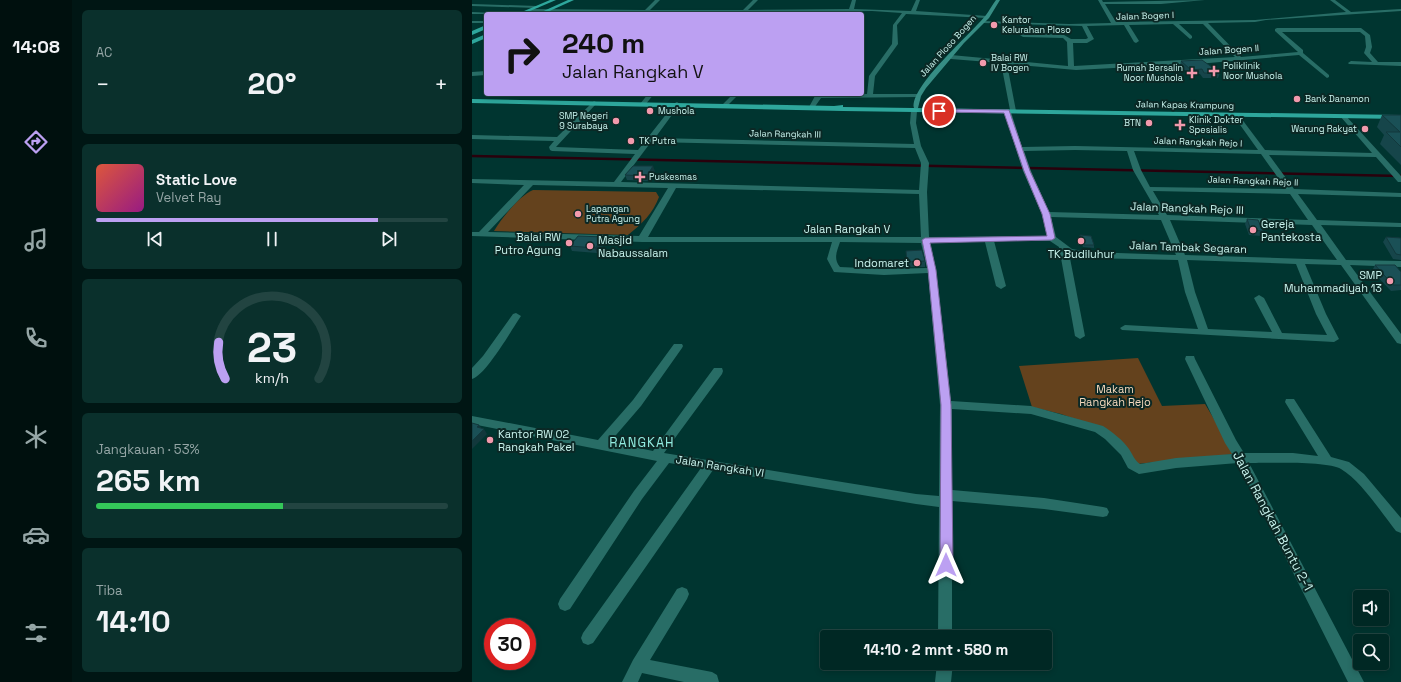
<!DOCTYPE html>
<html lang="id">
<head>
<meta charset="utf-8">
<style>
  body { margin:0; font-family:"Space Grotesk",sans-serif; background:#0a302c; color:#f1f3f6; height:100vh; display:flex; flex-direction:column; font-size:15px; white-space:nowrap }
  * { box-sizing:border-box; margin:0 }
  p { font-size:13px; color:#95a6a6 }
  .icon { flex:none; width:22px; height:22px; fill:none; stroke:currentColor; stroke-width:2; stroke-linecap:round; stroke-linejoin:round }
  .map { position:relative; flex:1; overflow:hidden }
  .panel { display:flex; flex-direction:column; gap:10px; padding:10px; background:#001614; width:400px }
  .panel>* { flex:none }
  .hud { position:absolute; left:12px; top:12px; width:380px; height:84px; border-radius:4px; box-shadow:0 2px 6px #0003,0 0 0 1px #224441; background:#bca0f2; color:#111; overflow:hidden }
  .fabs { position:absolute; left:881px; top:590px; display:grid; gap:8px }
  .fabs a { display:grid; place-items:center; width:36px; height:36px; border-radius:4px; background:#002824; box-shadow:0 2px 6px #0003,0 0 0 1px #224441; font-size:20px }
  .speed { position:absolute; left:12px; top:618px; display:flex; gap:8px; font-size:20px; font-weight:700; text-align:center }
  .speed>* { display:grid; place-content:center; width:52px; height:52px; border-radius:50%; background:#002824; box-shadow:0 2px 6px #0003,0 0 0 1px #224441; line-height:1 }
  .speed .limit { border:6px solid #d22; background:#fff; color:#111 }
  .pin { position:absolute; display:grid; place-items:center; width:34px; height:34px; color:#fff; margin:-17px; border:2px solid #fff; border-radius:50%; box-shadow:0 1px 4px #0007 }
  .me { position:absolute; width:44px; margin:-22px; rotate:0deg; stroke-linejoin:round; filter:drop-shadow(0 0 3px #0008) }
  .turn { display:flex; align-items:center; gap:14px; height:84px; padding:0 12px; font-size:18px }
  .turn .icon { width:52px; height:52px; stroke-width:2.5 }
  .turn b { display:block; font-size:28px; line-height:34px }
  .big { font-size:30px; font-weight:800; line-height:1.1 }
  .panel .tile { flex:1; display:flex; flex-direction:column; justify-content:center; gap:6px; min-width:0; padding:0 14px; border-radius:6px; background:#0a302c }
  .panel .dial { align-items:center; gap:0 }
  .dial svg { height:104px; overflow:visible; fill:none; stroke:#224441; stroke-width:7; stroke-linecap:round; text-anchor:middle }
  .dial text { fill:#f1f3f6; stroke:none }
  .song { display:flex; align-items:center; gap:12px }
  .cover { width:48px; height:48px; border-radius:6px; background:linear-gradient(135deg,hsl(10 70% 55%),hsl(310 70% 35%)) }
  .played { height:4px; border-radius:2px; background:linear-gradient(90deg,#bca0f2 80%,#224441 80%) }
  .keys { display:flex; justify-content:space-around; direction:ltr }
  .heat { display:flex; justify-content:space-between; align-items:center; font-size:22px; direction:ltr }
  .charge { height:6px; border-radius:3px; background:linear-gradient(90deg,#34c759 53%,#224441 0) }
  .trip { position:absolute; left:348px; top:630px; width:232px; height:40px; border-radius:4px; background:#002824; box-shadow:0 2px 6px #0003,0 0 0 1px #224441; font-weight:800; line-height:40px; text-align:center }
  main { display:flex; flex:1; min-height:0 }
  .menu { display:flex; flex-direction:column; width:72px; justify-content:space-around; align-items:center; background:#00100e; color:#95a6a6 }
  .menu .icon { width:28px; height:28px }
  .menu .selected { color:#bca0f2 }
  .menu b { font-size:18px; color:#f1f3f6 }
  .map>svg:first-child { display:block }
  .green { fill:#64421d }
  .lines { fill:none; stroke-linecap:round; stroke-linejoin:round }
  .stream { stroke:#29000c; stroke-width:2.5 }
  .street { fill:#286d66; fill-rule:evenodd }
  .secondary { fill:#368d84; fill-rule:evenodd }
  .primary { fill:#2ea79c; fill-rule:evenodd }
  .wall { fill:#16454a }
  .shaded-wall { fill:#12383c }
  .building { fill:#1a5056; stroke:#12383c }
  .route { fill:#bca0f2; stroke:#7a689d }
  .poi-dot { fill:#f29aad; stroke:#0b2825; stroke-width:1.5 }
  .labels { text-anchor:middle; dominant-baseline:central; stroke-width:4; stroke-linejoin:round; paint-order:stroke }
  .far-street-label { font-size:9px; fill:#c9f3ed; stroke:#0b2825 }
  .far-poi-label { font-size:9px; fill:#c9f3ed; stroke:#0b2825; text-anchor:start }
  .street-label { font-size:11px; fill:#c9f3ed; stroke:#0b2825 }
  .poi-label { font-size:11px; fill:#c9f3ed; stroke:#0b2825; text-anchor:start }
  .park-label { font-size:11px; fill:#f6d9bd; stroke:#0b2825 }
  .quarter-label { font-size:13px; letter-spacing:1px; fill:#92ece1; stroke:#0b2825 }
  .near-street-label { font-size:13px; fill:#c9f3ed; stroke:#0b2825 }
</style>
</head>
<body>
<main>
<nav class="menu">
<b>14:08</b>
<svg class="icon selected" aria-label="directions" viewBox="0 0 24 24"><path d="M12 3l9 9-9 9-9-9zM9 14v-3h6M13 9l2 2-2 2"/></svg>
<svg class="icon" aria-label="music" viewBox="0 0 24 24"><path d="M9 18V5l10-2v13"/><circle cx="6" cy="18" r="3"/><circle cx="16" cy="16" r="3"/></svg>
<svg class="icon" aria-label="phone" viewBox="0 0 24 24"><path d="M5 4h4l2 5-3 2q2 4 5 5l2-3 5 2v4C11 20 4 13 5 4z"/></svg>
<svg class="icon" aria-label="climate" viewBox="0 0 24 24"><path d="M12 3v18M4 7l16 10M4 17L20 7"/></svg>
<svg class="icon" aria-label="car" viewBox="0 0 24 24"><path d="M5 17H2v-5l4-1 3-4h7l3 4 3 1v5h-3M9 17h6M6 11h13"/><circle cx="7" cy="17" r="2"/><circle cx="17" cy="17" r="2"/></svg>
<svg class="icon" aria-label="filters" viewBox="0 0 24 24"><path d="M4 7h16M4 17h16"/><circle cx="9" cy="7" r="2"/><circle cx="15" cy="17" r="2"/></svg>
</nav>
<section class="panel">
<div class="tile"><p>AC</p>
<div class="heat"><a>−</a><b class="big">20°</b><a>+</a></div>
</div>
<div class="tile">
<div class="song"><i class="cover"></i><div><b>Static Love</b><p>Velvet Ray</p></div></div>
<div class="played"></div>
<div class="keys"><svg class="icon" aria-label="previous" viewBox="0 0 24 24"><path d="M18 5L8 12l10 7zM5 5v14"/></svg><svg class="icon" aria-label="pause" viewBox="0 0 24 24"><path d="M8 5v14M16 5v14"/></svg><svg class="icon" aria-label="next" viewBox="0 0 24 24"><path d="M6 5l10 7-10 7zM19 5v14"/></svg></div>
</div>
<div class="tile dial"><svg viewBox="0 0 100 80">
<path d="M14 69A42 42 0 1 1 86 69"/>
<path d="M14 69A42 42 0 0 1 9 41" stroke="#bca0f2"/>
<text x="50" y="56" font-size="32" font-weight="700">23</text>
<text x="50" y="72" font-size="11">km/h</text>
</svg></div>
<div class="tile"><p>Jangkauan · 53%</p><b class="big">265 km</b><div class="charge"></div></div>
<div class="tile"><p>Tiba</p><b class="big">14:10</b></div>
</section>
<div class="map">
<svg width="929" height="682" viewBox="0 0 929 682">
  <rect width="100%" height="100%" fill="#003530"/>
  <path class="green" d="M61,190L184,192L187,197C181,213 170,224 156,235L22,231C30,218 47,196 61,190Z
    M666,358L690,406L733,404L763,454L665,464L625,427L589,414L560,407L547,366Z"/>
  <g class="lines">
    <path class="stream" d="M0,156L929,176"/>
    <path class="street" d="M183,0H188L178,10H271L281,0H286L276,10L377,9L380,0H384L382,9L439,11L444,0H448L444,11L515,16L517,17L515,18L434,14L425,25L426,44L403,76L401,94H446L448,95V97L349,98L342,108L340,109L337,107L343,96L349,94H395L397,76L420,44L421,25L430,13L400,11L175,14L58,11L56,10L58,9L173,10Z
      M626,0H630L631,2L733,0L689,4H633L644,22L783,20L874,12L858,0H863L879,12L929,9V11L794,20L783,22L736,23L769,57L826,52L803,31V29L805,28H889L898,35L900,47L898,53L906,62H929V66L877,64L876,63L879,61L900,62L892,53L894,47L893,36L888,32H810L831,50V53L857,75V77L855,78L827,55L737,63L604,70L535,64L544,111L541,113L539,112L550,147L603,146L786,150L761,115L764,113L766,114L793,150L900,153L868,116L873,115L929,176V182H926L904,157L797,155L822,189L929,193V197L826,194L845,220L929,223V227H927L849,225L874,260L929,261V267L878,265L929,334V344L925,343L869,265L833,264L854,314L867,339L862,342L650,330L648,328L653,325L726,329L713,292L706,260L617,258L597,253L613,336L608,339L603,336L587,247L578,241H522L534,286L529,289L524,286L513,242H458L464,270L479,401L559,406L631,426C640,432 651,440 657,449C661,455 662,460 668,464L704,458L760,454L753,443L713,359L714,356H722L723,359L764,440L772,453H821L846,456L813,402L814,399H822L859,457L877,462L892,474L929,518V533L924,531C909,512 889,481 869,469C857,461 795,463 777,463L892,682H876L766,463L704,468L667,474L656,468L649,455L633,439L623,432L559,414L480,409V490L572,498L631,507L635,508L637,512L635,516L631,517L572,509L480,501V637H466L467,507L444,504L241,470L121,643L116,645L111,643L109,638L111,633L229,468L197,463L170,499L98,609L93,611L88,609L86,604L88,599L162,491L185,461L0,424V416L126,440L161,400L202,344H210L211,346L210,348L169,406L138,442L181,451L242,368H250L251,371L250,374L192,453L444,494L467,496L468,405L456,273L412,275L362,272L355,259L360,242H170L0,236V232H7L52,185L0,183V179L142,182L163,154L80,151L78,150L77,147L82,141L0,139V135L85,137L122,101L124,102V104L84,147L166,150L203,103L205,102L208,104L183,138L442,144L438,123L439,111L442,109L445,111L444,123L449,146L457,163L455,192L457,237L575,236L570,214L551,171L532,111L535,109L538,110L529,63L479,59L476,57L479,55L596,66L595,42L591,38L551,37L548,35L551,33L592,35L599,39H614L616,38L610,26L511,23L509,22L511,21L597,24L639,23ZM701,24L718,39L720,38V36L707,24H731L763,57L602,66L601,43H615L622,39L615,26L652,25L662,42L664,43L667,41L657,25ZM179,142L443,148L449,163L447,190L149,182ZM603,150L655,151L661,170L687,215L577,212L559,171L552,151ZM662,151L789,154L814,189L678,187L669,170ZM61,185L196,188L167,236L16,232ZM204,188L447,194L449,237H176ZM681,191L818,194L836,220L695,215ZM579,217L689,220L704,255L617,252L600,249L584,237ZM698,220L840,225L865,260L713,255ZM368,242L449,243L455,268L412,269L368,267C361,259 365,251 368,242ZM715,260L824,264L844,314L855,335L810,333L792,298L787,295L782,298L800,332L736,329L723,292Z
      M0,4L65,6L67,7L65,8L0,6Z
      M0,12L23,13L25,14H0Z
      M0,21H14V23H0Z
      M14,71V75L0,76V72Z
      M176,94H182L173,105H169L168,104Z
      M261,94H267L255,106H251V104Z
      M44,313L49,316C40,329 14,375 0,379V368L11,356L41,314Z
      M210,587L215,589L217,594L215,599L178,660L240,672L245,675L247,682H212L170,673L166,682H150L161,660L205,589Z
      M465,663H481L479,682H463Z"/>
    <path class="secondary" d="M524,0H528L517,18L492,43L454,88L449,96L446,108H442C437,87 500,33 514,15C517,11 520,5 524,0Z"/>
    <path class="primary" d="M78,0H84L51,14H45Z
      M96,0H102L71,14H65Z
      M14,25V29L0,35V31Z
      M14,34V38L0,44V40Z
      M0,99L362,106L371,105V107L929,115V119L371,111L0,103Z"/>
  </g>
  <path class="wall" d="M709,61L748,73L746,78H731L728,74L718,75L708,66Z
    M210,94H225L223,96H211Z
    M910,115H929V165L908,144L912,135L905,127Z
    M183,171L176,181L155,180L153,175Z
    M775,219L791,231L789,236L777,235L773,224Z
    M608,235L622,245V248L611,247L607,238Z
    M914,237L929,238V260L921,259L911,242Z
    M134,242L125,253L100,251L98,246Z
    M434,251L453,261V267H435Z
    M903,265L929,272V290L919,291L900,271Z"/>
  <path class="shaded-wall" d="M181,166L183,171L176,181L175,176Z
    M132,237L134,242L125,253L123,248Z
    M7,425L10,429L5,427Z
    M12,429L15,434L0,449V441Z"/>
  <path class="building" d="M730,60L748,73H732L730,69L719,70L709,61Z
    M910,115H929V147L914,132H928Z
    M161,166H181L175,176L153,175Z
    M775,219L786,220L791,231L779,230Z
    M608,235L619,236L622,245H612Z
    M106,236L132,237L123,248L98,246Z
    M914,237L929,238V255L924,254Z
    M450,250L453,261L435,262L434,251Z
    M903,265H923L929,272V285H921Z
    M0,423L7,425L5,427L12,429L0,441Z"/>
  <path class="route" d="M467,109L537,110L558,171L578,214L583,238L580,240L458,243L464,270L479,405L481,565L479,569L474,571L470,569L468,565L469,405L456,270L450,240L453,238L575,236L570,214L552,171L532,113L465,112V110Z"/>
  <g class="poi-dot">
    <circle cx="522" cy="25" r="4"/>
    <circle cx="511" cy="63" r="4"/>
    <path d="M740 65h4v4h4v4h-4v4h-4v-4h-4v-4h4z"/>
    <path d="M718 67h4v4h4v4h-4v4h-4v-4h-4v-4h4z"/>
    <circle cx="825" cy="99" r="4"/>
    <circle cx="178" cy="111" r="4"/>
    <circle cx="144" cy="121" r="4"/>
    <circle cx="677" cy="123" r="4"/>
    <path d="M706 119h4v4h4v4h-4v4h-4v-4h-4v-4h4z"/>
    <circle cx="893" cy="129" r="4"/>
    <circle cx="159" cy="141" r="4"/>
    <path d="M166 171h4v4h4v4h-4v4h-4v-4h-4v-4h4z"/>
    <circle cx="106" cy="214" r="4"/>
    <circle cx="781" cy="230" r="4"/>
    <circle cx="609" cy="241" r="4"/>
    <circle cx="97" cy="243" r="4"/>
    <circle cx="118" cy="246" r="4"/>
    <circle cx="445" cy="263" r="4"/>
    <circle cx="918" cy="281" r="4"/>
    <circle cx="18" cy="440" r="4"/>
  </g>
  <g class="labels">
    <g class="far-street-label">
      <text transform="translate(673 16) rotate(-2)">Jalan Bogen I</text>
      <text transform="translate(476 46) rotate(-48)">Jalan Ploso Bogen</text>
      <text transform="translate(757 50) rotate(-4)">Jalan Bogen II</text>
      <text transform="translate(713 105) rotate(1)">Jalan Kapas Krampung</text>
      <text transform="translate(313 134) rotate(1)">Jalan Rangkah III</text>
      <text transform="translate(726 142) rotate(2)">Jalan Rangkah Rejo I</text>
      <text transform="translate(781 181) rotate(2)">Jalan Rangkah Rejo II</text>
    </g>
    <g class="far-poi-label">
      <text x="530" y="20">Kantor<tspan x="530" dy="10">Kelurahan Ploso</tspan></text>
      <text x="519" y="58">Balai RW<tspan x="519" dy="10">IV Bogen</tspan></text>
      <text x="751" y="66">Poliklinik<tspan x="751" dy="10">Noor Mushola</tspan></text>
      <text x="711" y="68" text-anchor="end">Rumah Bersalin<tspan x="711" dy="10">Noor Mushola</tspan></text>
      <text x="833" y="99">Bank Danamon</text>
      <text x="186" y="111">Mushola</text>
      <text x="136" y="116" text-anchor="end">SMP Negeri<tspan x="136" dy="10">9 Surabaya</tspan></text>
      <text x="717" y="120">Klinik Dokter<tspan x="717" dy="10">Spesialis</tspan></text>
      <text x="669" y="123" text-anchor="end">BTN</text>
      <text x="885" y="129" text-anchor="end">Warung Rakyat</text>
      <text x="167" y="141">TK Putra</text>
      <text x="177" y="177">Puskesmas</text>
      <text x="114" y="209">Lapangan<tspan x="114" dy="10">Putra Agung</tspan></text>
    </g>
    <g class="street-label">
      <text transform="translate(715 208) rotate(2)">Jalan Rangkah Rejo III</text>
      <text x="375" y="229">Jalan Rangkah V</text>
      <text transform="translate(716 247) rotate(2)">Jalan Tambak Segaran</text>
      <text transform="translate(248 466) rotate(9)">Jalan Rangkah VI</text>
    </g>
    <g class="poi-label">
      <text x="789" y="224">Gereja<tspan x="789" dy="13">Pantekosta</tspan></text>
      <text x="89" y="237" text-anchor="end">Balai RW<tspan x="89" dy="13">Putro Agung</tspan></text>
      <text x="126" y="240">Masjid<tspan x="126" dy="13">Nabaussalam</tspan></text>
      <text x="609" y="254" text-anchor="middle">TK Budiluhur</text>
      <text x="437" y="263" text-anchor="end">Indomaret</text>
      <text x="910" y="275" text-anchor="end">SMP<tspan x="910" dy="13">Muhammadiyah 13</tspan></text>
      <text x="26" y="434">Kantor RW 02<tspan x="26" dy="13">Rangkah Pakel</tspan></text>
    </g>
    <g class="park-label">
      <text x="643" y="389">Makam<tspan x="643" dy="13">Rangkah Rejo</tspan></text>
    </g>
    <g class="quarter-label">
      <text x="170" y="442">RANGKAH</text>
    </g>
    <g class="near-street-label">
      <text transform="translate(801 521) rotate(62)">Jalan Rangkah Buntu 2-1</text>
    </g>
  </g>
</svg>
<div class="fabs">
<a><svg class="icon" aria-label="sound" viewBox="0 0 24 24"><path d="M4 9h4l5-4v14l-5-4H4zM17 9q2 3 0 6"/></svg></a>
<a><svg class="icon" aria-label="search" viewBox="0 0 24 24"><circle cx="10" cy="10" r="6"/><path d="M15 15l6 6"/></svg></a>
</div>
<div class="speed"><div class="limit">30</div></div>
<div class="pin" style="left:467px;top:111px;background:#d93025"><svg class="icon" aria-label="arrive" viewBox="0 0 24 24"><path d="M6 21V4h12l-3 4 3 4H6"/></svg></div>
<svg class="me" style="left:474px;top:565px" viewBox="-20 -20 40 40"><path d="M0-17L14 15 0 8-14 15z" fill="#bca0f2" stroke="#fff" stroke-width="4"/></svg>
<div class="trip">14:10 · 2 mnt · 580 m</div>
<div class="hud">
<div class="turn"><svg class="icon" aria-label="right" viewBox="0 0 24 24"><path d="M7 20v-9h11M14 6l5 5-5 5"/></svg><div><b>240 m</b>Jalan Rangkah V</div></div>
</div>
</div>
</main>
</body>
</html>
